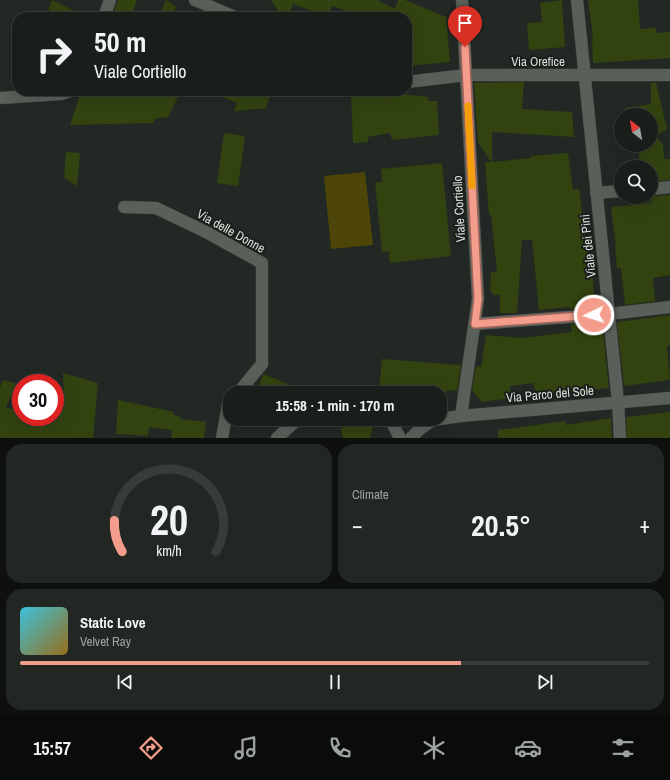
<!DOCTYPE html>
<html lang="en">
<head>
<meta charset="utf-8">
<style>
  body { margin:0; font-family:"Archivo Narrow",sans-serif; background:#232723; color:#f1f3f6; height:100vh; display:flex; flex-direction:column; font-size:15px; white-space:nowrap }
  * { box-sizing:border-box; margin:0 }
  p { font-size:13px; color:#9fa2a2 }
  .icon { flex:none; width:22px; height:22px; fill:none; stroke:currentColor; stroke-width:2; stroke-linecap:round; stroke-linejoin:round }
  .map { position:relative; height:438px; overflow:hidden }
  .drawer { display:flex; flex-direction:column; gap:6px; padding:6px; background:#0e100e; flex:1 }
  .drawer>* { flex:none }
  .banner { position:absolute; left:12px; top:12px; width:400px; height:84px; border-radius:16px; box-shadow:0 4px 16px #0002,0 0 0 1px #383c39; background:#1a1e1a; color:#f1f3f6; overflow:hidden }
  .needle { width:26px; rotate:329deg }
  .fabs { position:absolute; left:614px; top:108px; display:grid; gap:8px }
  .fabs a { display:grid; place-items:center; width:44px; height:44px; border-radius:50%; background:#1a1e1a; box-shadow:0 4px 16px #0002,0 0 0 1px #383c39; font-size:20px }
  .speed { position:absolute; left:12px; top:374px; display:flex; gap:8px; font-size:20px; font-weight:700; text-align:center }
  .speed>* { display:grid; place-content:center; width:52px; height:52px; border-radius:50%; background:#1a1e1a; box-shadow:0 4px 16px #0002,0 0 0 1px #383c39; line-height:1 }
  .speed .limit { border:6px solid #d22; background:#fff; color:#111 }
  .pin { position:absolute; display:grid; place-items:center; width:34px; height:34px; color:#fff; margin:-41px -17px; border-radius:50% 50% 50% 0; rotate:-45deg; box-shadow:0 0 4px #0007 }
  .pin .icon { rotate:45deg }
  .me { position:absolute; width:44px; margin:-22px; rotate:266deg; stroke-linejoin:round; filter:drop-shadow(0 0 3px #0008) }
  .turn { display:flex; align-items:center; gap:14px; height:84px; padding:0 16px; font-size:18px }
  .turn .icon { width:52px; height:52px; stroke-width:2.5 }
  .turn b { display:block; font-size:28px; line-height:34px }
  .big { font-size:30px; font-weight:700; line-height:1.1 }
  .drawer .widget { flex:1; display:flex; flex-direction:column; justify-content:center; gap:6px; min-width:0; padding:0 14px; border-radius:16px; background:#232723 }
  .drawer .dial { align-items:center; gap:0 }
  .dial svg { height:104px; overflow:visible; fill:none; stroke:#383c39; stroke-width:7; stroke-linecap:round; text-anchor:middle }
  .dial text { fill:#f1f3f6; stroke:none }
  .song { display:flex; align-items:center; gap:12px }
  .cover { width:48px; height:48px; border-radius:6px; background:linear-gradient(135deg,hsl(190 70% 55%),hsl(40 70% 35%)) }
  .played { height:4px; border-radius:2px; background:linear-gradient(90deg,#f49d8c 70%,#383c39 70%) }
  .keys { display:flex; justify-content:space-around; direction:ltr }
  .heat { display:flex; justify-content:space-between; align-items:center; font-size:22px; direction:ltr }
  .drawer .tiles { flex:1; display:grid; gap:6px; grid-template-columns:1fr 1fr }
  .widget:last-child { grid-column:span 2 }
  .trip { position:absolute; left:223px; top:386px; width:224px; height:40px; border-radius:16px; background:#1a1e1a; box-shadow:0 4px 16px #0002,0 0 0 1px #383c39; font-weight:700; line-height:40px; text-align:center }
  .tab-bar { display:flex; height:64px; justify-content:space-around; align-items:center; background:#0a0c0a; color:#9fa2a2 }
  .tab-bar .icon { width:28px; height:28px }
  .tab-bar .active { color:#f49d8c }
  .tab-bar b { font-size:18px; color:#f1f3f6 }
  .map>svg:first-child { display:block }
  .green { fill:#4d4608 }
  .building { fill:#324310 }
  .lines { fill:none; stroke-linecap:round; stroke-linejoin:round }
  .street-casing { stroke:#3e423e; stroke-width:13 }
  .street { stroke:#59605a; stroke-width:12 }
  .route-casing { stroke:#9f665b; stroke-width:10 }
  .route { stroke:#f49d8c; stroke-width:7 }
  .slow { stroke:#f59e0b; stroke-width:7 }
  .labels { text-anchor:middle; dominant-baseline:central; stroke-width:4; stroke-linejoin:round; paint-order:stroke }
  .street-label { font-size:13px; fill:#dbdfdb; stroke:#191f1a }
</style>
</head>
<body>
<div class="map">
<svg width="670" height="438" viewBox="0 0 670 438">
  <rect width="100%" height="100%" fill="#222823"/>
  <path class="green" d="M365,172L373,245L331,249L324,176Z"/>
  <path class="building" d="M52,0L87,17H46Z
    M118,0H137L131,17H112Z
    M166,0L176,7L172,17H159Z
    M271,0H377L395,9L398,0H405L446,17L450,62L407,66V17H380L364,11L363,17L332,6L328,17H314L315,12L293,4L288,17H284L280,14Z
    M562,0L565,47L529,50L527,23L542,22L540,3Z
    M588,0H638L640,29L656,28V33L670,32V58L593,63L592,37H593Z
    M524,82L522,109L572,112L574,137L492,132V162L531,158V156L568,153L573,190L579,189L589,268H592L595,308L570,309V307L539,310L532,240H522L517,313H500V295H494L490,290L491,272H497L491,215H489L485,162H491L478,142L474,83Z
    M651,83H656L667,129L656,136L663,144L664,159H670V180L651,181V167H640L638,145H651V115H626L625,108L651,104Z
    M146,91H181L168,117L154,119V123L70,125L80,95L107,96L146,92Z
    M209,91H272L266,108L234,111L237,103Z
    M351,91H392L391,93L429,97L428,101H437L439,135L392,140L390,133L368,137V142L353,143Z
    M224,133L245,136L238,186L217,183Z
    M66,152L80,153L77,186L64,178Z
    M442,163L451,256L390,263L389,251L382,252L375,182H382L381,169Z
    M670,195V275L653,278L655,301L625,305L621,268H617L615,246H616L611,207L651,203V196Z
    M670,315V345L667,346L670,380L624,386L617,322Z
    M596,322V324L602,323L609,388L536,395L534,383L510,386L511,398L482,402L472,390L476,366L481,367L486,335L522,338L572,332L571,324Z
    M382,359L461,365L457,391L447,390L446,393H390V392H379Z
    M63,373L98,383L93,438H0V389L2,380L16,383L6,408L21,410V417H55V408L64,409Z
    M263,374L308,392V393H254L260,383Z
    M118,400L174,412V415L180,416V419L206,422L204,438H171L172,430L149,427L148,436L116,434Z
    M670,412V438H627L626,417Z
    M611,418L612,438H498V430L565,421L566,425Z
    M362,420L374,422L370,438H343L341,428L361,424Z"/>
  <g class="lines">
    <defs>
      <path id="street" d="M195,0L235,17
        M577,0L618,402L620,438
        M104,17L110,0
        M407,82L466,75H670
        M0,98L62,94L70,91
        M651,189L670,187
        M596,193L621,191
        M124,207L156,208L206,232L262,263V364L238,393
        M475,324L609,314L670,307
        M461,416L478,299L462,0
        M390,419L400,438
        M424,419L433,420L461,416L670,398
        M222,438L228,405L230,403
        M277,438L298,419
        M411,438L420,429L433,420"/>
    </defs>
    <use href="#street" class="street-casing"/>
    <use href="#street" class="street"/>
  </g>
  <g class="lines">
    <defs>
      <path id="route" d="M465,47L478,299L475,324L594,315"/>
    </defs>
    <use href="#route" class="route-casing"/>
    <use href="#route" class="route"/>
    <path class="slow" d="M468,106L472,186"/>
  </g>
  <g class="labels">
    <g class="street-label">
      <text x="538" y="61">Via Orefice</text>
      <text transform="translate(459 209) rotate(-93)">Viale Cortiello</text>
      <text transform="translate(231 231) rotate(29)">Via delle Donne</text>
      <text transform="translate(588 246) rotate(-96)">Viale dei Pini</text>
      <text transform="translate(550 394) rotate(-5)">Via Parco del Sole</text>
    </g>
  </g>
</svg>
<div class="fabs">
<a><svg class="needle" viewBox="-14 -14 28 28"><path d="M0-13l5 13h-10z" fill="#e53935"/><path d="M0 13l5-13h-10z" fill="#9fa2a2"/></svg></a>
<a><svg class="icon" aria-label="search" viewBox="0 0 24 24"><circle cx="10" cy="10" r="6"/><path d="M15 15l6 6"/></svg></a>
</div>
<div class="speed"><div class="limit">30</div></div>
<div class="pin" style="left:465px;top:47px;background:#d93025"><svg class="icon" aria-label="arrive" viewBox="0 0 24 24"><path d="M6 21V4h12l-3 4 3 4H6"/></svg></div>
<svg class="me" style="left:594px;top:315px" viewBox="-20 -20 40 40"><circle r="17" fill="#f49d8c" stroke="#fff" stroke-width="3"/><path d="M0-11L8 9 0 5-8 9z" fill="#fff"/></svg>
<div class="trip">15:58 · 1 min · 170 m</div>
<div class="banner">
<div class="turn"><svg class="icon" aria-label="right" viewBox="0 0 24 24"><path d="M7 20v-9h11M14 6l5 5-5 5"/></svg><div><b>50 m</b>Viale Cortiello</div></div>
</div>
</div>
<section class="drawer">
<div class="tiles">
<div class="widget dial"><svg viewBox="0 0 100 80">
<path d="M14 69A42 42 0 1 1 86 69"/>
<path d="M14 69A42 42 0 0 1 8 45" stroke="#f49d8c"/>
<text x="50" y="56" font-size="32" font-weight="700">20</text>
<text x="50" y="72" font-size="11">km/h</text>
</svg></div>
<div class="widget"><p>Climate</p>
<div class="heat"><a>−</a><b class="big">20.5°</b><a>+</a></div>
</div>
<div class="widget">
<div class="song"><i class="cover"></i><div><b>Static Love</b><p>Velvet Ray</p></div></div>
<div class="played"></div>
<div class="keys"><svg class="icon" aria-label="previous" viewBox="0 0 24 24"><path d="M18 5L8 12l10 7zM5 5v14"/></svg><svg class="icon" aria-label="pause" viewBox="0 0 24 24"><path d="M8 5v14M16 5v14"/></svg><svg class="icon" aria-label="next" viewBox="0 0 24 24"><path d="M6 5l10 7-10 7zM19 5v14"/></svg></div>
</div>
</div>
</section>
<nav class="tab-bar">
<b>15:57</b>
<svg class="icon active" aria-label="directions" viewBox="0 0 24 24"><path d="M12 3l9 9-9 9-9-9zM9 14v-3h6M13 9l2 2-2 2"/></svg>
<svg class="icon" aria-label="music" viewBox="0 0 24 24"><path d="M9 18V5l10-2v13"/><circle cx="6" cy="18" r="3"/><circle cx="16" cy="16" r="3"/></svg>
<svg class="icon" aria-label="phone" viewBox="0 0 24 24"><path d="M5 4h4l2 5-3 2q2 4 5 5l2-3 5 2v4C11 20 4 13 5 4z"/></svg>
<svg class="icon" aria-label="climate" viewBox="0 0 24 24"><path d="M12 3v18M4 7l16 10M4 17L20 7"/></svg>
<svg class="icon" aria-label="car" viewBox="0 0 24 24"><path d="M5 17H2v-5l4-1 3-4h7l3 4 3 1v5h-3M9 17h6M6 11h13"/><circle cx="7" cy="17" r="2"/><circle cx="17" cy="17" r="2"/></svg>
<svg class="icon" aria-label="filters" viewBox="0 0 24 24"><path d="M4 7h16M4 17h16"/><circle cx="9" cy="7" r="2"/><circle cx="15" cy="17" r="2"/></svg>
</nav>
</body>
</html>
